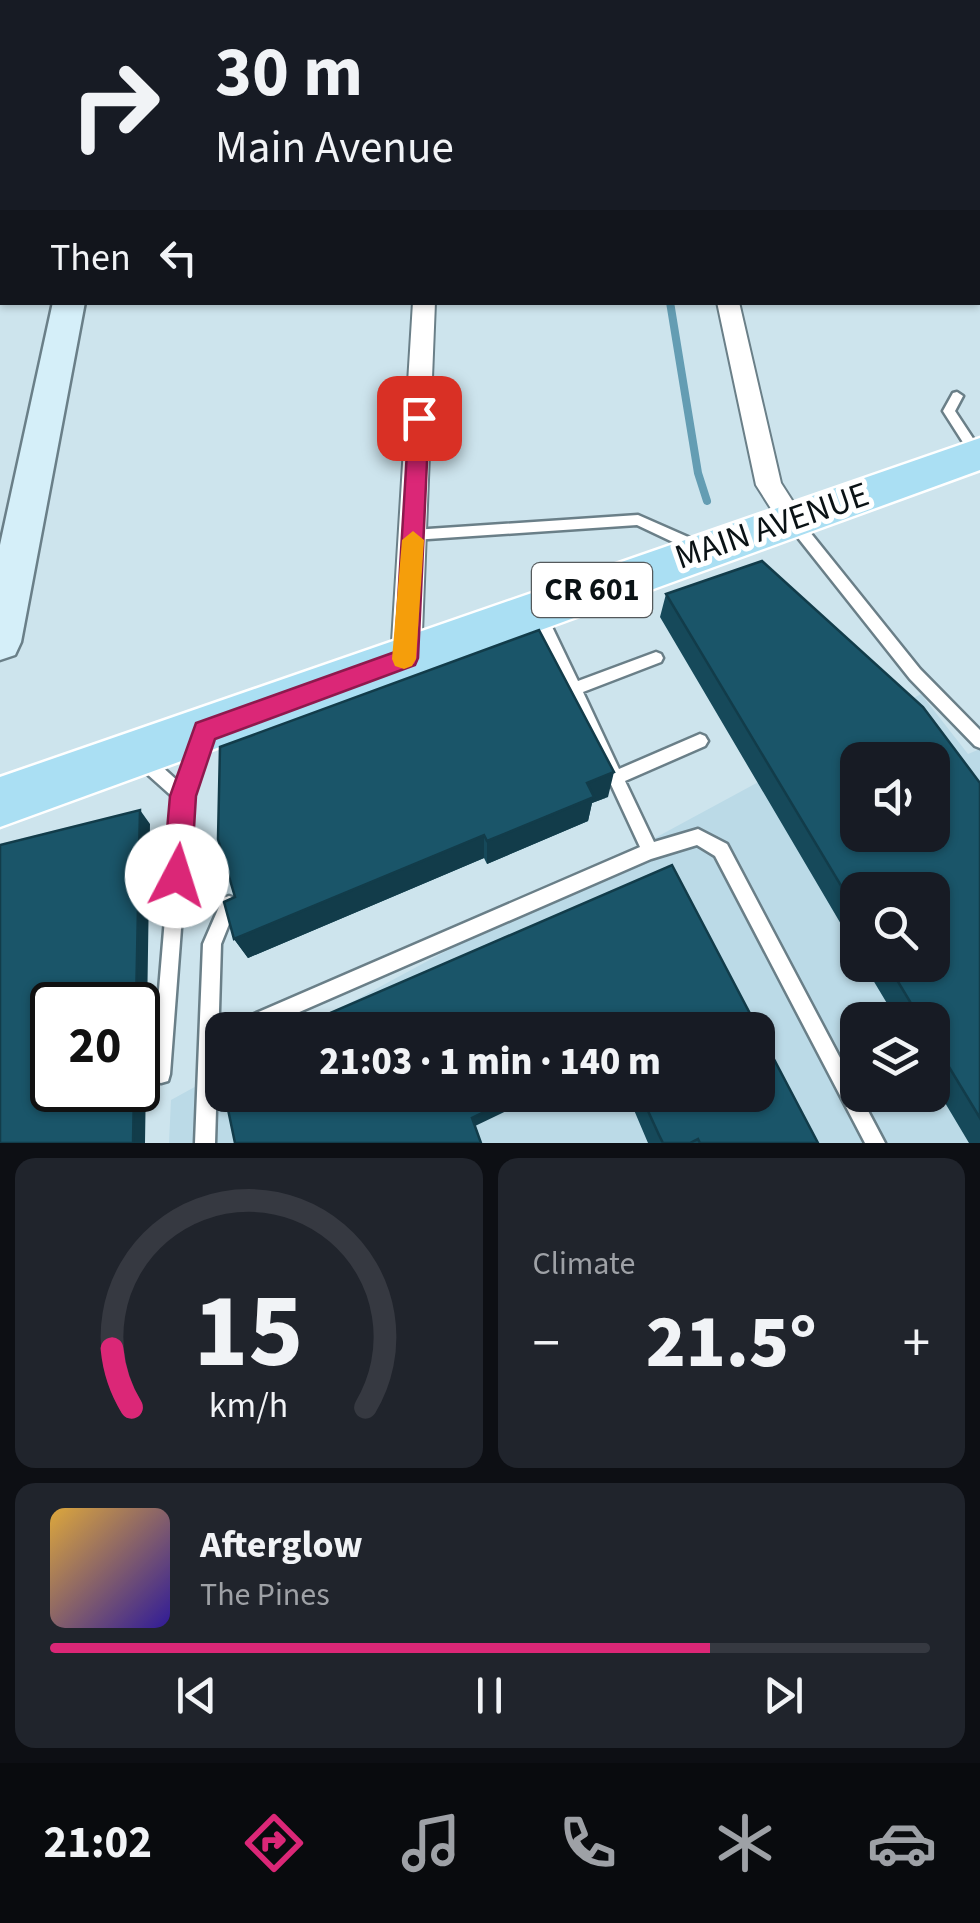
<!DOCTYPE html>
<html lang="en">
<head>
<meta charset="utf-8">
<style>
  body { margin:0; font-family:"Source Sans 3",sans-serif; background:#20242c; color:#f1f3f6; height:100vh; display:flex; flex-direction:column; font-size:38px; white-space:nowrap }
  * { box-sizing:border-box; margin:0 }
  p { font-size:32px; color:#9ea1a6 }
  .icon { flex:none; width:55px; height:55px; fill:none; stroke:currentColor; stroke-width:2; stroke-linecap:round; stroke-linejoin:round }
  .map { position:relative; height:1143px; overflow:hidden }
  .panel { display:flex; flex-direction:column; gap:15px; padding:15px; background:#0d0f14; flex:1 }
  .panel>* { flex:none }
  .hud { position:absolute; left:0px; top:0px; width:980px; height:305px; box-shadow:0 2px 8px #0004; background:#171b24; color:#f1f3f6; overflow:hidden }
  .fabs { position:absolute; left:840px; top:742px; display:grid; gap:20px }
  .fabs a { display:grid; place-items:center; width:110px; height:110px; border-radius:20px; background:#171b24; box-shadow:0 2px 8px #0004; font-size:50px }
  .speed { position:absolute; left:30px; top:982px; display:flex; gap:20px; font-size:50px; font-weight:700; text-align:center }
  .speed>* { display:grid; place-content:center; width:130px; height:130px; border-radius:50%; background:#171b24; box-shadow:0 2px 8px #0004; line-height:1 }
  .speed .limit { border:5px solid #111; border-radius:15px; background:#fff; color:#111 }
  .pin { position:absolute; display:grid; place-items:center; width:85px; height:85px; color:#fff; margin:-42px; border-radius:20px; box-shadow:0 5px 15px #0006 }
  .me { position:absolute; width:110px; margin:-55px; rotate:5deg; stroke-linejoin:round; filter:drop-shadow(0 0 8px #0008) }
  .turn { display:flex; align-items:center; gap:35px; height:210px; padding:0 50px; font-size:45px }
  .turn .icon { width:130px; height:130px; stroke-width:2.5 }
  .turn b { display:block; font-size:70px; line-height:85px }
  .then { display:flex; align-items:center; height:95px; padding:0 50px; background:#0003; gap:20px; font-size:38px }
  .big { font-size:75px; font-weight:800; line-height:1.1 }
  .panel .widget { flex:1; display:flex; flex-direction:column; justify-content:center; gap:15px; min-width:0; padding:0 35px; border-radius:20px; background:#20242c }
  .panel .dial { align-items:center; gap:0 }
  .dial svg { height:260px; overflow:visible; fill:none; stroke:#363941; stroke-width:7; stroke-linecap:round; text-anchor:middle }
  .dial text { fill:#f1f3f6; stroke:none }
  .song { display:flex; align-items:center; gap:30px }
  .cover { width:120px; height:120px; border-radius:15px; background:linear-gradient(135deg,hsl(40 70% 55%),hsl(250 70% 35%)) }
  .played { height:10px; border-radius:5px; background:linear-gradient(90deg,#db2777 75%,#363941 75%) }
  .keys { display:flex; justify-content:space-around; direction:ltr }
  .heat { display:flex; justify-content:space-between; align-items:center; font-size:55px; direction:ltr }
  .panel .tiles { flex:1; display:grid; gap:15px; grid-template-columns:1fr 1fr }
  .widget:last-child { grid-column:span 2 }
  .trip { position:absolute; left:205px; top:1012px; width:570px; height:100px; border-radius:20px; background:#171b24; box-shadow:0 2px 8px #0004; font-weight:800; line-height:100px; text-align:center }
  .tab-bar { display:flex; height:160px; justify-content:space-around; align-items:center; background:#090b0e; color:#9ea1a6 }
  .tab-bar .icon { width:70px; height:70px }
  .tab-bar .on { color:#db2777 }
  .tab-bar b { font-size:45px; color:#f1f3f6 }
  .map>svg:first-child { display:block }
  .built { fill:#bbdae7; fill-rule:evenodd }
  .lines { fill:none; stroke-linecap:round; stroke-linejoin:round }
  .stream { stroke:#649db3; stroke-width:8 }
  .lane-casing { stroke:#6a7f88; stroke-width:5 }
  .street-casing { stroke:#6a7f88; stroke-width:4 }
  .secondary-casing { stroke:#6a7f88; stroke-width:5 }
  .primary-casing { stroke:#fff; stroke-width:5 }
  .lane { fill:#fff; fill-rule:evenodd }
  .street { fill:#fff; fill-rule:evenodd }
  .secondary { fill:#d5eff9; fill-rule:evenodd }
  .primary { fill:#aadff3; fill-rule:evenodd }
  .wall { fill:#16495a }
  .shaded-wall { fill:#123c4a }
  .building { fill:#1a5569; stroke:#123c4a; stroke-width:2.5; fill-rule:evenodd }
  .route { fill:#db2777; stroke:#8e194d; stroke-width:2.5 }
  .slow { fill:#f59e0b }
  .labels { text-anchor:middle; dominant-baseline:central; stroke-width:10; stroke-linejoin:round; paint-order:stroke }
  .shield { fill:#fff; stroke:#54595b; stroke-width:2.5 }
  .shield-label { font-size:32px; font-weight:bold; fill:#0a1215 }
  .street-label { font-size:35px; fill:#0a1215; stroke:#fff }
</style>
</head>
<body>
<div class="map">
<svg width="980" height="1143" viewBox="0 0 980 1143">
  <rect width="100%" height="100%" fill="#cde4ed"/>
  <path class="built" d="M921,694L968,754L980,749V1143H169L171,1100L222,1072V1095H758V1030H300ZM858,760H932V835H858ZM858,890H932V965H858ZM858,1020H932V1095H858Z"/>
  <g class="lines">
    <path class="stream" d="M670,302L698,473L707,501"/>
    <defs>
      <path id="lane" d="M604,0H612V2H604Z
        M957,392L963,396L955,411L980,449V459L973,458L943,411L953,393Z
        M638,515L704,544L706,548L704,552H694L637,525L413,540L408,539L406,535L408,531L413,530Z
        M792,515L797,516L920,669L980,730V748L975,746L910,679L787,524L785,520L787,516Z
        M538,606L543,608L578,681L656,652L661,654L663,658L661,662L583,692L619,769L700,734L705,736L708,741L705,746L625,781L654,842L698,829L727,844L885,1143H865L715,856L697,845L651,859L258,1030H228L231,1024L640,847L531,612L533,608Z
        M202,731L207,733L210,738L191,796L170,1074L168,1081L161,1083L154,1081L152,1074L175,799L137,765L135,760L137,755L143,753L149,755L180,783L194,738L197,733Z
        M229,896L235,898L237,904L221,944L215,1143H195L203,944L223,898Z"/>
      <path id="street" d="M652,0H668L669,2H653Z
        M901,0H917L918,2H902Z
        M978,136L980,137V153L978,152Z
        M0,190H2V202H0Z
        M413,302H435L421,658L416,667L406,671L396,667L391,658Z
        M717,302H739L781,483L804,519L800,526L791,529L782,526L756,485Z"/>
      <path id="secondary" d="M118,0H142V2H118Z
        M53,302H85L21,642L15,655L0,660V545Z"/>
      <path id="primary" d="M980,438V470L0,827V777Z"/>
    </defs>
    <use href="#lane" class="lane-casing"/>
    <use href="#street" class="street-casing"/>
    <use href="#secondary" class="secondary-casing"/>
    <use href="#primary" class="primary-casing"/>
    <use href="#lane" class="lane"/>
    <use href="#street" class="street"/>
    <use href="#secondary" class="secondary"/>
    <use href="#primary" class="primary"/>
  </g>
  <path class="wall" d="M666,594L980,783V1143H969L932,1081V1020H897L864,965H932L858,890V953L660,617Z
    M608,797L592,803L588,821L487,864L484,858L248,958L234,939L235,897Z
    M672,865L818,1143H648L634,1110L643,1100L758,1095Z"/>
  <path class="shaded-wall" d="M614,772L608,797L592,803L588,821L487,864V841L587,783Z
    M140,810L150,824L145,1143H133L134,1090H138V1005H136Z
    M484,835V858L248,958L234,939Z
    M519,1095H540L473,1127L472,1118Z"/>
  <path class="building" d="M762,561L923,707L980,783V1118L932,1039V1020H921L888,965H932V890H858V914L666,594ZM858,760H932V835H858Z
    M539,630L614,772L587,783L594,797L487,841L484,835L234,939L224,902L235,897L218,839L220,747Z
    M140,810L136,1005H52V1090H134L133,1143H0V845Z
    M672,865L818,1143H700L698,1139L690,1143H663L659,1135L643,1100L653,1095H758V1030H291Z
    M222,1060V1082L218,1061Z
    M225,1095H519L472,1118L481,1143H235Z"/>
  <path class="route" d="M419,411L429,418L418,658L415,665L215,739L196,796L191,876L187,885L177,889L167,885L163,876L170,796L196,723L395,652L409,418Z"/>
  <path class="slow" d="M413,531L424,540L416,659L412,666L404,669L395,666L392,659L402,540Z"/>
  <g class="labels">
    <rect class="shield" x="532" y="563" width="120" height="54" rx="8"/>
    <g class="shield-label">
      <text x="592" y="590">CR 601</text>
    </g>
    <g class="street-label">
      <text transform="translate(772 526) rotate(-19)">MAIN AVENUE</text>
    </g>
  </g>
</svg>
<div class="fabs">
<a><svg class="icon" aria-label="sound" viewBox="0 0 24 24"><path d="M4 9h4l5-4v14l-5-4H4zM17 9q2 3 0 6"/></svg></a>
<a><svg class="icon" aria-label="search" viewBox="0 0 24 24"><circle cx="10" cy="10" r="6"/><path d="M15 15l6 6"/></svg></a>
<a><svg class="icon" aria-label="layers" viewBox="0 0 24 24"><path d="M12 4l9 5-9 5-9-5zM3 14l9 5 9-5"/></svg></a>
</div>
<div class="speed"><div class="limit">20</div></div>
<div class="pin" style="left:419px;top:418px;background:#d93025"><svg class="icon" aria-label="arrive" viewBox="0 0 24 24"><path d="M6 21V4h12l-3 4 3 4H6"/></svg></div>
<svg class="me" style="left:177px;top:876px" viewBox="-20 -20 40 40"><circle r="19" fill="#fff"/><path d="M0-13L10 11 0 6-10 11z" fill="#db2777"/></svg>
<div class="trip">21:03 · 1 min · 140 m</div>
<div class="hud">
<div class="turn"><svg class="icon" aria-label="right" viewBox="0 0 24 24"><path d="M7 20v-9h11M14 6l5 5-5 5"/></svg><div><b>30 m</b>Main Avenue</div></div>
<div class="then">Then<svg class="icon" aria-label="left" viewBox="0 0 24 24"><path d="M17 20v-9H6M10 6l-5 5 5 5"/></svg></div>
</div>
</div>
<section class="panel">
<div class="tiles">
<div class="widget dial"><svg viewBox="0 0 100 80">
<path d="M14 69A42 42 0 1 1 86 69"/>
<path d="M14 69A42 42 0 0 1 8 51" stroke="#db2777"/>
<text x="50" y="56" font-size="32" font-weight="700">15</text>
<text x="50" y="72" font-size="11">km/h</text>
</svg></div>
<div class="widget"><p>Climate</p>
<div class="heat"><a>−</a><b class="big">21.5°</b><a>+</a></div>
</div>
<div class="widget">
<div class="song"><i class="cover"></i><div><b>Afterglow</b><p>The Pines</p></div></div>
<div class="played"></div>
<div class="keys"><svg class="icon" aria-label="previous" viewBox="0 0 24 24"><path d="M18 5L8 12l10 7zM5 5v14"/></svg><svg class="icon" aria-label="pause" viewBox="0 0 24 24"><path d="M8 5v14M16 5v14"/></svg><svg class="icon" aria-label="next" viewBox="0 0 24 24"><path d="M6 5l10 7-10 7zM19 5v14"/></svg></div>
</div>
</div>
</section>
<nav class="tab-bar">
<b>21:02</b>
<svg class="icon on" aria-label="directions" viewBox="0 0 24 24"><path d="M12 3l9 9-9 9-9-9zM9 14v-3h6M13 9l2 2-2 2"/></svg>
<svg class="icon" aria-label="music" viewBox="0 0 24 24"><path d="M9 18V5l10-2v13"/><circle cx="6" cy="18" r="3"/><circle cx="16" cy="16" r="3"/></svg>
<svg class="icon" aria-label="phone" viewBox="0 0 24 24"><path d="M5 4h4l2 5-3 2q2 4 5 5l2-3 5 2v4C11 20 4 13 5 4z"/></svg>
<svg class="icon" aria-label="climate" viewBox="0 0 24 24"><path d="M12 3v18M4 7l16 10M4 17L20 7"/></svg>
<svg class="icon" aria-label="car" viewBox="0 0 24 24"><path d="M5 17H2v-5l4-1 3-4h7l3 4 3 1v5h-3M9 17h6M6 11h13"/><circle cx="7" cy="17" r="2"/><circle cx="17" cy="17" r="2"/></svg>
</nav>
</body>
</html>
